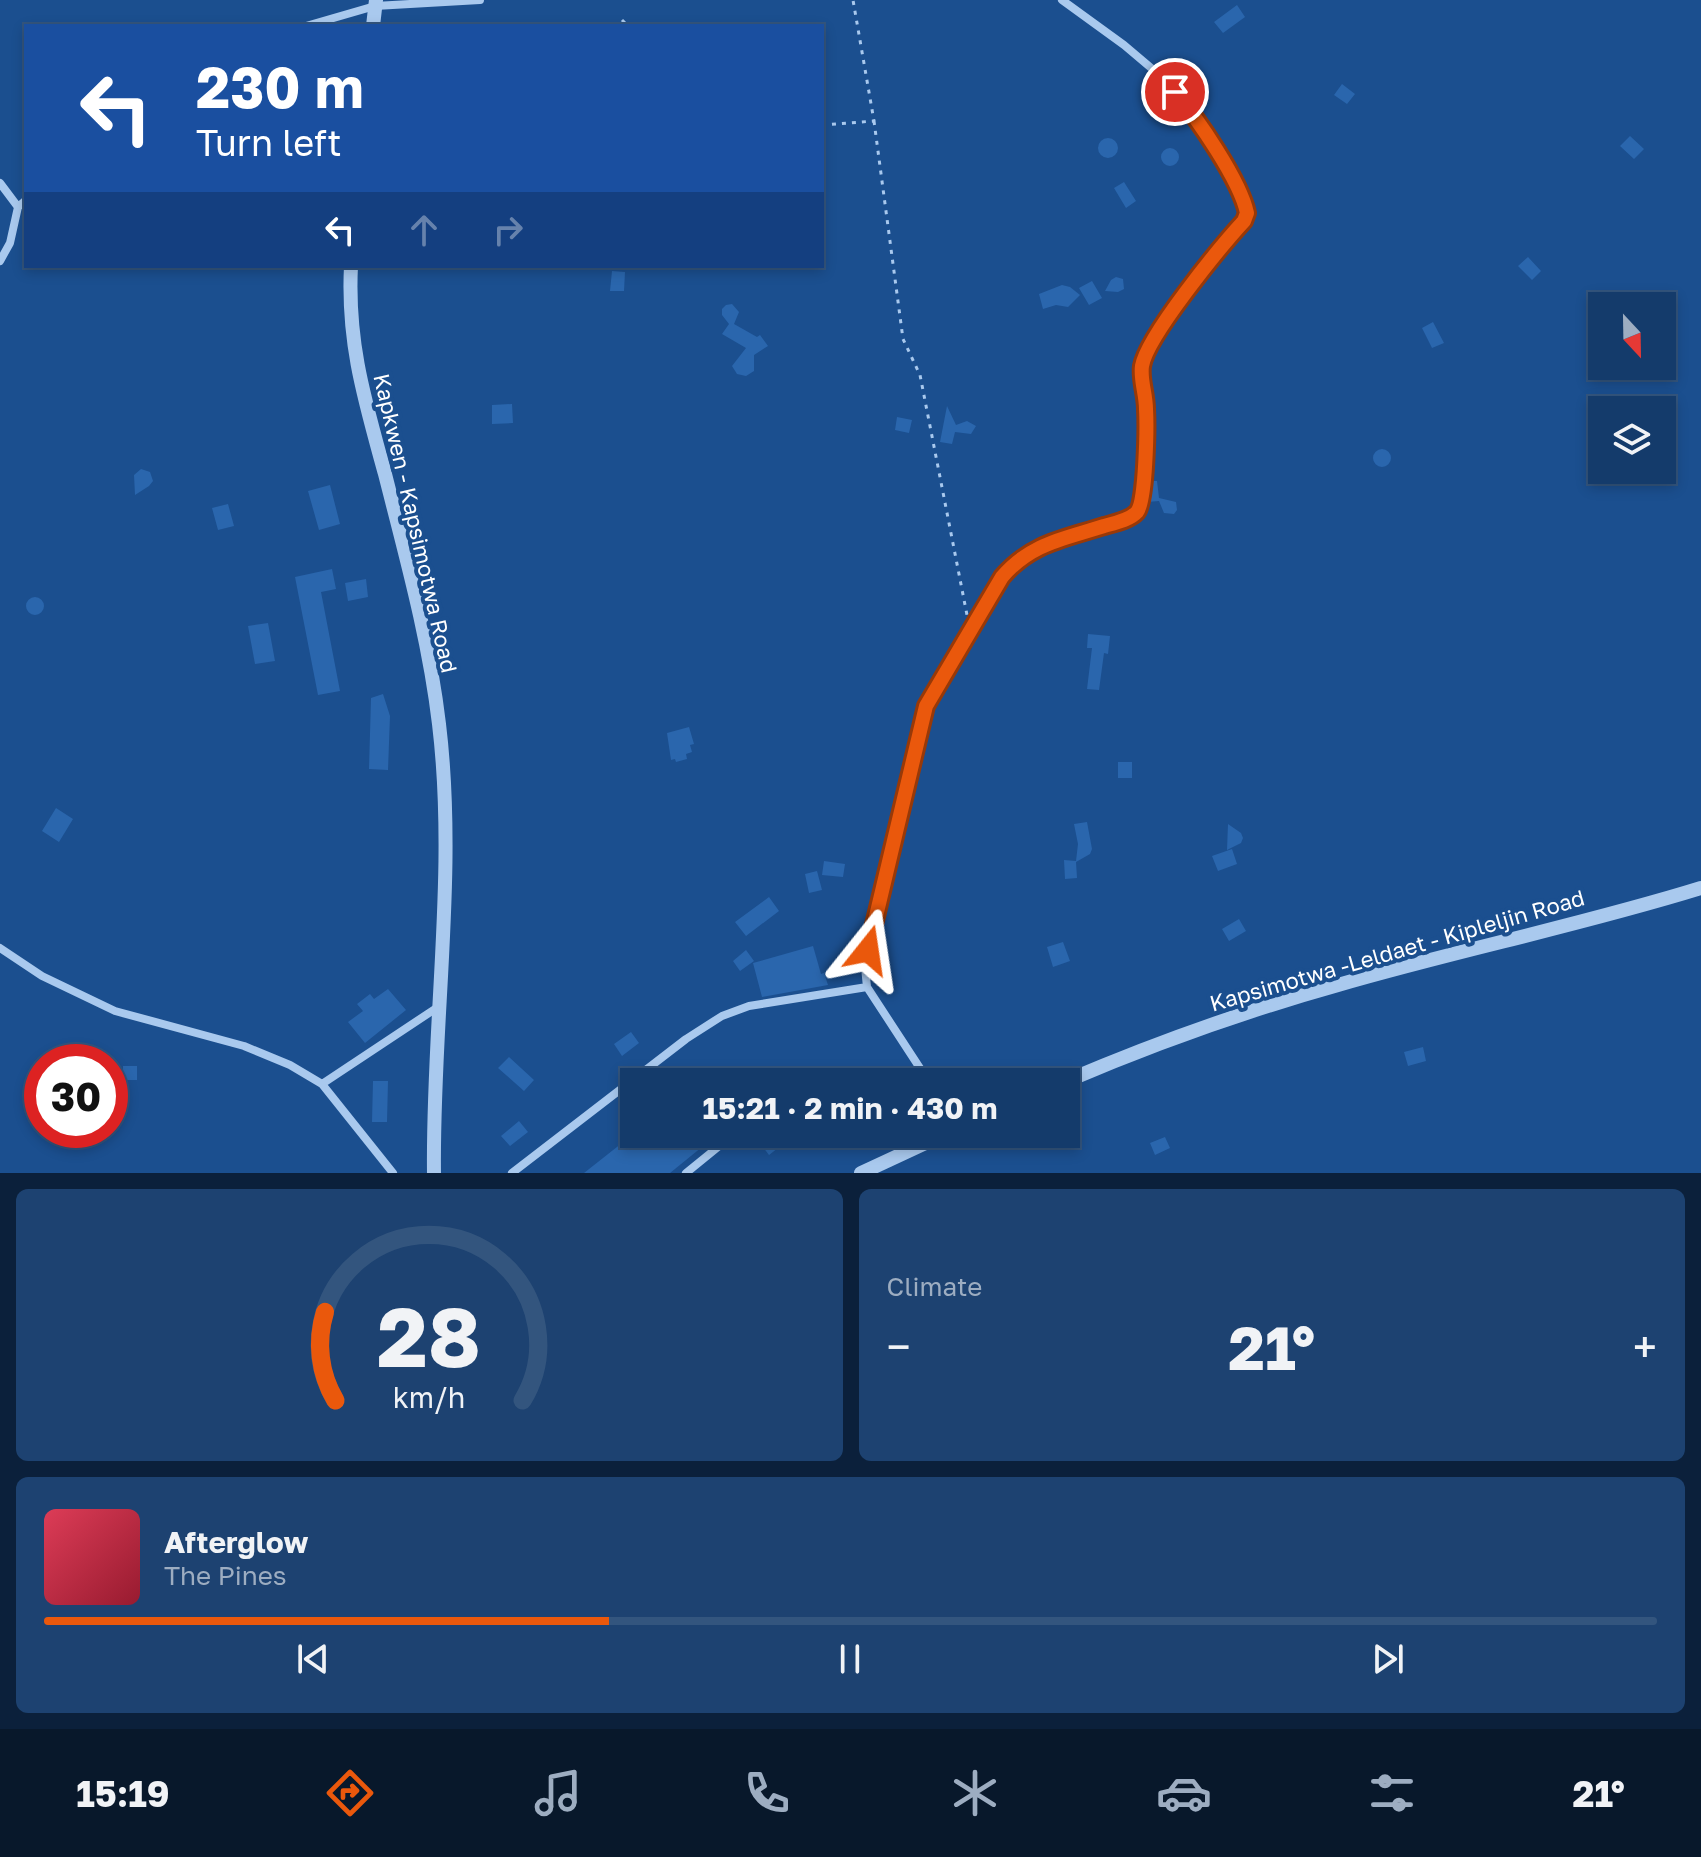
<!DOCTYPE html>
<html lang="en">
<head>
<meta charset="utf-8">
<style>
  body { margin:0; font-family:"Golos Text",sans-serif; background:#1d4271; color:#f1f3f6; height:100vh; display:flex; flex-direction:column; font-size:30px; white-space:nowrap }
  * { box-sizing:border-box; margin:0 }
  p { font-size:26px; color:#9dadc1 }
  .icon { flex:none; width:44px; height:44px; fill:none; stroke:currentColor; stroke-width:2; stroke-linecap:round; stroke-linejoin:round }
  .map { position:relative; height:1173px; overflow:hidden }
  .sheet { display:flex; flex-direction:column; gap:16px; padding:16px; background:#0b203b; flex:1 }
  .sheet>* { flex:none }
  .hud { position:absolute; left:24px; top:24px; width:800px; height:244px; border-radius:0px; box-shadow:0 4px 12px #0003,0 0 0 2px #33557e; background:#1a4fa0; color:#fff; overflow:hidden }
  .needle { width:52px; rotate:158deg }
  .tools { position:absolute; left:1588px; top:292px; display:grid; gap:16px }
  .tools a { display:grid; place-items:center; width:88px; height:88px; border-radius:0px; background:#143b6b; box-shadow:0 4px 12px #0003,0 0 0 2px #33557e; font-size:40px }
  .speed { position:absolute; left:24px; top:1044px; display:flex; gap:16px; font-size:40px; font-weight:700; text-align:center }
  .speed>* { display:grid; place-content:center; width:104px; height:104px; border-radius:50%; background:#143b6b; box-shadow:0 4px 12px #0003,0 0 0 2px #33557e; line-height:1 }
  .speed .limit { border:12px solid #d22; background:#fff; color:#111 }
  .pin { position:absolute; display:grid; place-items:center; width:68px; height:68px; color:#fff; margin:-34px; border:4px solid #fff; border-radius:50%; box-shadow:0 2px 8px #0007 }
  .me { position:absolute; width:88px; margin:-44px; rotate:15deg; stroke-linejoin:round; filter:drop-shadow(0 0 6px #0008) }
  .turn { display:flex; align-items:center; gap:28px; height:168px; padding:0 40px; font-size:36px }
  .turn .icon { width:104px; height:104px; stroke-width:2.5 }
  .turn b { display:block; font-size:56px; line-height:68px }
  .lanes { display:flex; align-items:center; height:76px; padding:0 40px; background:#0003; justify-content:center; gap:40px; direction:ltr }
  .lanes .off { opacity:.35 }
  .big { font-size:60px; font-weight:700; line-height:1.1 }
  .sheet .widget { flex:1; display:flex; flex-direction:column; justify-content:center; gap:12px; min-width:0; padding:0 28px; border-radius:12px; background:#1d4271 }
  .sheet .dial { align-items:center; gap:0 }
  .dial svg { height:208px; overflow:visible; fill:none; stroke:#33557e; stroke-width:7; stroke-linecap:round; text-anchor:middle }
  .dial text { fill:#f1f3f6; stroke:none }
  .song { display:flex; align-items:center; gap:24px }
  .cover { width:96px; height:96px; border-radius:12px; background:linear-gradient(135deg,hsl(350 70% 55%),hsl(350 70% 35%)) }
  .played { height:8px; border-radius:4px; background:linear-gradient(90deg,#ea580c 35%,#33557e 35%) }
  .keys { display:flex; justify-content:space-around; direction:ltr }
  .heat { display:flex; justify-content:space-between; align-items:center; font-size:44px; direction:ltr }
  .sheet .tiles { flex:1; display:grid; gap:16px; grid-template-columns:1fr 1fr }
  .widget:last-child { grid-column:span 2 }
  .trip { position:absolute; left:620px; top:1068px; width:460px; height:80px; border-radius:0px; background:#143b6b; box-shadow:0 4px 12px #0003,0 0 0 2px #33557e; font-weight:700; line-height:80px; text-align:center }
  .tab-bar { display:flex; height:128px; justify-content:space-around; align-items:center; background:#08182b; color:#9dadc1 }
  .tab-bar .icon { width:56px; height:56px }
  .tab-bar .current { color:#ea580c }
  .tab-bar b { font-size:36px; color:#f1f3f6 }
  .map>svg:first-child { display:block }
  .building { fill:#2a66ad }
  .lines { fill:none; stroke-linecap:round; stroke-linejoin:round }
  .path { stroke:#a9c9ee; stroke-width:3; stroke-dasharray:4 6; stroke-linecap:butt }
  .minor { stroke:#a9c9ee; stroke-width:8 }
  .tertiary { stroke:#a9c9ee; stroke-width:14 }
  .route-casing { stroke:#983908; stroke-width:20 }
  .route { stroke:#ea580c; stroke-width:14 }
  .labels { text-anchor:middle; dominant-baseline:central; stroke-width:8; stroke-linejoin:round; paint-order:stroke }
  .street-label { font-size:22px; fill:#fff; stroke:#1b4f8f }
</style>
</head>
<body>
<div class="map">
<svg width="1701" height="1173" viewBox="0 0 1701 1173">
  <rect width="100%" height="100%" fill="#1b4f8f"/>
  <path class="building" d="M1237,5L1245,17L1223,33L1214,22Z
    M1342,84L1355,94L1347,104L1334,95Z
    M1630,136L1644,149L1634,159L1620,146Z
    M1098 148a10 10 0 1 1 20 0a10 10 0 1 1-20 0Z
    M1161 157a9 9 0 1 1 18 0a9 9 0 1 1-18 0Z
    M1124,182L1136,201L1126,208L1114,188Z
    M1528,257L1541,271L1532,280L1518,266Z
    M612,271L625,272L624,291H610Z
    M1116,277L1123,279L1124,289L1118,292L1105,291L1111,280Z
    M1092,281L1102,298L1089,305L1079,288Z
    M1062,285L1070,287L1080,295L1068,307L1056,305L1043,309L1039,294Z
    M732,304L739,312L734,324L757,337L760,335L768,346L754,355V371L746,376L737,374L732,366L746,348L722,334L729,324L722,315V309L726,305Z
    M1433,322L1444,343L1432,348L1422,328Z
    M512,404L513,423L492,424V405Z
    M947,406L956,425L967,421L976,426L971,434L955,432L952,444L940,442Z
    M897,417L912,420L909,433L895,430Z
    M1373 458a9 9 0 1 1 18 0a9 9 0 1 1-18 0Z
    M141,469L150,472L153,481L149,486L135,495L134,475Z
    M1150,481H1157L1159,498L1176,502L1177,510L1174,514L1164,513L1159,501L1147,502Z
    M330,485L340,524L319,530L308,491Z
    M228,504L234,526L218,530L212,508Z
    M332,569L336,589L321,592L340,691L318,695L295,577Z
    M366,579L368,597L348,601L345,583Z
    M26 606a9 9 0 1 1 18 0a9 9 0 1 1-18 0Z
    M268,623L275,661L255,664L248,626Z
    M1088,634L1110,636L1108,654L1104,653L1099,690L1087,689L1092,648H1087Z
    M383,694L390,716L388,770L369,769L371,698Z
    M689,727L694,744L690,745L692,752L686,754L687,759L676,762L675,759L671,760L667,733Z
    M1118,762H1132V778H1118Z
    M56,808L73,819L59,842L42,831Z
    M1087,822L1092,849L1090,854L1076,862L1077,878L1065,879L1064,860L1076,861L1078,844L1074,824Z
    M1228,824L1241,833L1243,838L1241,843L1227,850Z
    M1232,849L1237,864L1218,871L1212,856Z
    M824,861L845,864L843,877L822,875Z
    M817,871L822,890L809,893L805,874Z
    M769,897L779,911L746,936L735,922Z
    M1239,919L1246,931L1229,941L1222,929Z
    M1063,942L1070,961L1053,967L1047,947Z
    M813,946L821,974L824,973L828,985L762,997L753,963Z
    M746,950L754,961L740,971L733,961Z
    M388,989L406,1010L365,1043L348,1022L363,1011L357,1004L370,994L374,999Z
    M631,1032L639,1043L622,1056L614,1044Z
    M1423,1047L1426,1061L1408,1066L1404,1052Z
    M509,1057L534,1080L524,1091L498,1068Z
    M123,1066H137V1080H123Z
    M780,1069L823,1073L822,1082H779Z
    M373,1081H388L387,1122H372Z
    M519,1121L528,1132L510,1146L501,1136Z
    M629,1130L643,1146L657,1134H718L670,1173H584L622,1143L619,1138Z
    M753,1134H796L769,1155Z
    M1165,1137L1170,1148L1155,1155L1150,1143Z"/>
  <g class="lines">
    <path class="path" d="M622,20L628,26
      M874,121L903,339L920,375L967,615
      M822,125L874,121L853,0"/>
    <path class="minor" d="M306,26L375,6L480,0
      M0,183L18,207L26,200
      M0,261L10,243L18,207
      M0,948L42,976L115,1011L244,1046L290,1065L322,1084L393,1173
      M929,1082L867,987L865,967L926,706L1002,577C1010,568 1018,558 1029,552C1052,537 1123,528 1137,512C1145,502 1148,418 1146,403C1144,390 1140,378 1142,366C1147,336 1221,246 1244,221L1247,213L1232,178L1188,107L1163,78L1124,45L1062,0
      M322,1084L438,1007
      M512,1173L686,1039L722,1016L749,1006L867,987
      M686,1173L734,1134"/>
    <path class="tertiary" d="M373,26L376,0
      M351,266C347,343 365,401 385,474C406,557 429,639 439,724C457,873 432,1024 434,1173
      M1064,1082C1153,1044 1245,1011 1338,985C1458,950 1582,925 1701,888
      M861,1173L945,1134"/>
  </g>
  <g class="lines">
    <defs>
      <path id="route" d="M868,950L926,706L1002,577C1031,543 1064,539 1104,526C1115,523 1130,520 1137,512C1146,501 1147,426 1146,409C1146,394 1140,380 1142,366C1147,336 1221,246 1244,221L1247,213C1240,180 1197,118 1175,92"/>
    </defs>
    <use href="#route" class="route-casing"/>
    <use href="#route" class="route"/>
  </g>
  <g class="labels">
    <g class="street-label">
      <text transform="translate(416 523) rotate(77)">Kapkwen - Kapsimotwa Road</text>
      <text transform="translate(1397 950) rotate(-16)">Kapsimotwa -Leldaet - Kipleljin Road</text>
    </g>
  </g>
</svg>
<div class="tools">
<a><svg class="needle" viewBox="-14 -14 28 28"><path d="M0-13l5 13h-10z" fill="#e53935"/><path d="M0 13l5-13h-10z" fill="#9dadc1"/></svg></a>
<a><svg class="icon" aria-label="layers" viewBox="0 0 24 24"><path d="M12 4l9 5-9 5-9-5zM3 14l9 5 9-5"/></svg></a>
</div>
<div class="speed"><div class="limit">30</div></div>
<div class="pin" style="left:1175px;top:92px;background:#d93025"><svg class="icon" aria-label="arrive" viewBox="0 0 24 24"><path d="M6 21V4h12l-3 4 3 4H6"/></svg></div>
<svg class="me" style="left:868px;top:950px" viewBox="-20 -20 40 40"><path d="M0-17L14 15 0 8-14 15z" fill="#ea580c" stroke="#fff" stroke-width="4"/></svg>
<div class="trip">15:21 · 2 min · 430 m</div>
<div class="hud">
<div class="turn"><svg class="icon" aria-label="left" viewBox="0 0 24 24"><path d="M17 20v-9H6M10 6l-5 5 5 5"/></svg><div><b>230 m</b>Turn left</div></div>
<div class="lanes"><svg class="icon" aria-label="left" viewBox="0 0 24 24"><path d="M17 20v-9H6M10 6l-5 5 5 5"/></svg><svg class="icon off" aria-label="ahead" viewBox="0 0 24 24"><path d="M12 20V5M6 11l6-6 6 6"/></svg><svg class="icon off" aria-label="right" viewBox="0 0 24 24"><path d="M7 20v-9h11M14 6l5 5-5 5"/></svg></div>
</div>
</div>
<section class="sheet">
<div class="tiles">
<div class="widget dial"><svg viewBox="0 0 100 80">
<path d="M14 69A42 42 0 1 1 86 69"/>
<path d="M14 69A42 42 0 0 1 10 35" stroke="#ea580c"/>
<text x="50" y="56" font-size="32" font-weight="700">28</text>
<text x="50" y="72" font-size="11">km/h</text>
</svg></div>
<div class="widget"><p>Climate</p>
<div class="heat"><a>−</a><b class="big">21°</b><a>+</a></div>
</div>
<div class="widget">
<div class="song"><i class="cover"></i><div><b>Afterglow</b><p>The Pines</p></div></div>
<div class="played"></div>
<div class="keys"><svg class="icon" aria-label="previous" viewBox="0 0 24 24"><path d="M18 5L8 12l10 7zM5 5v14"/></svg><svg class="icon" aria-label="pause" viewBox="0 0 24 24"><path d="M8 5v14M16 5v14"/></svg><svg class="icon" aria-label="next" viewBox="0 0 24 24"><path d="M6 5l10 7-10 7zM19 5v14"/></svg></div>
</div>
</div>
</section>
<nav class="tab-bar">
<b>15:19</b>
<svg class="icon current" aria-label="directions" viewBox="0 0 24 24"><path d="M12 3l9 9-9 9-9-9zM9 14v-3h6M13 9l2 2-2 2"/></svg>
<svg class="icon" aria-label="music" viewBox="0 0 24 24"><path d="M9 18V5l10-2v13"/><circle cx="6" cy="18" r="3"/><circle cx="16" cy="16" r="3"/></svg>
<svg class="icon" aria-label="phone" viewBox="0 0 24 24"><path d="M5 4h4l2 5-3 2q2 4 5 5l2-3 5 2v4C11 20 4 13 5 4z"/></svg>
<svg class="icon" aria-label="climate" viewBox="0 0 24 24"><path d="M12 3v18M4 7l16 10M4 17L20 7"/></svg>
<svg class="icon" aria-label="car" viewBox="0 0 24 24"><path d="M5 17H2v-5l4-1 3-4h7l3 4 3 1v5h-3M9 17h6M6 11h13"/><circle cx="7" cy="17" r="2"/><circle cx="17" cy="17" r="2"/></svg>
<svg class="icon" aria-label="filters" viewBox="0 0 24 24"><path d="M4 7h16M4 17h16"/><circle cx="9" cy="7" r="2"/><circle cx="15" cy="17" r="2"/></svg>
<b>21°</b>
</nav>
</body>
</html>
